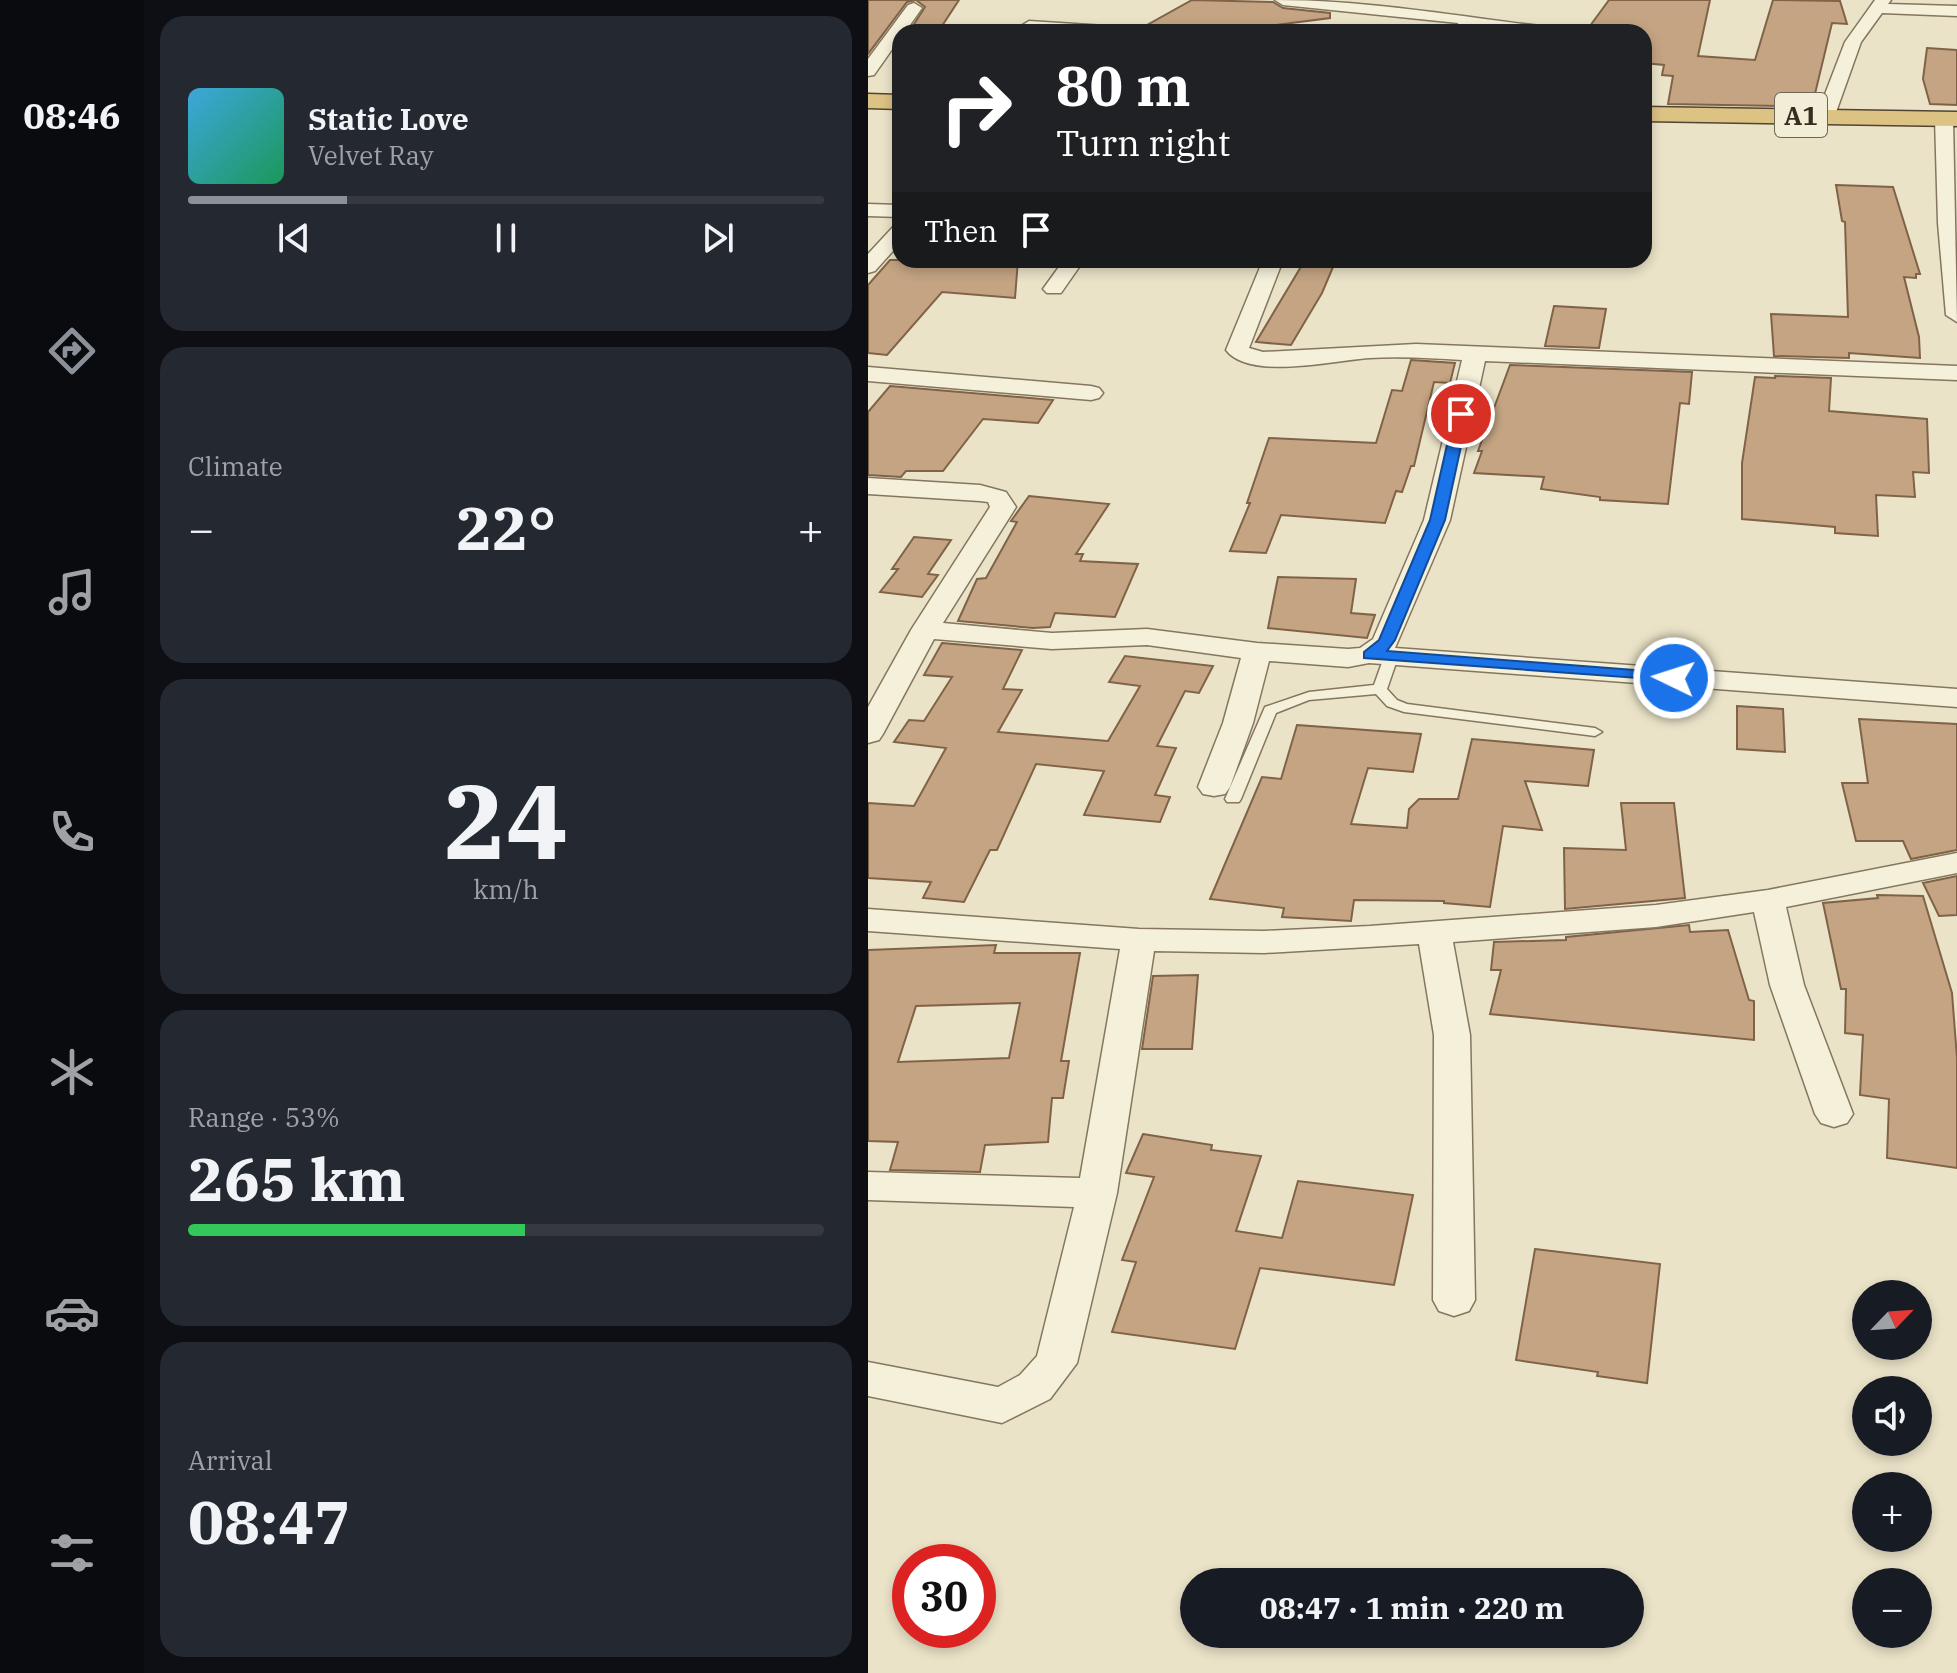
<!DOCTYPE html>
<html lang="en">
<head>
<meta charset="utf-8">
<style>
  body { margin:0; font-family:"IBM Plex Serif",serif; background:#242831; color:#f1f3f6; height:100vh; display:flex; flex-direction:column; font-size:30px; white-space:nowrap }
  * { box-sizing:border-box; margin:0 }
  p { font-size:26px; color:#9ea1a6 }
  .icon { flex:none; width:44px; height:44px; fill:none; stroke:currentColor; stroke-width:2; stroke-linecap:round; stroke-linejoin:round }
  .map { position:relative; flex:1; overflow:hidden }
  .drawer { display:flex; flex-direction:column; gap:16px; padding:16px; background:#0d0f14; width:724px }
  .drawer>* { flex:none }
  .guide { position:absolute; left:24px; top:24px; width:760px; height:244px; border-radius:24px; box-shadow:0 4px 12px #0003; background:#202124; color:#fff; overflow:hidden }
  .needle { width:52px; rotate:65deg }
  .controls { position:absolute; left:984px; top:1280px; display:grid; gap:16px }
  .controls a { display:grid; place-items:center; width:80px; height:80px; border-radius:50%; background:#171b24; box-shadow:0 4px 12px #0003; font-size:40px }
  .speed { position:absolute; left:24px; top:1544px; display:flex; gap:16px; font-size:40px; font-weight:700; text-align:center }
  .speed>* { display:grid; place-content:center; width:104px; height:104px; border-radius:50%; background:#171b24; box-shadow:0 4px 12px #0003; line-height:1 }
  .speed .limit { border:12px solid #d22; background:#fff; color:#111 }
  .pin { position:absolute; display:grid; place-items:center; width:68px; height:68px; color:#fff; margin:-34px; border:4px solid #fff; border-radius:50%; box-shadow:0 2px 8px #0007 }
  .me { position:absolute; width:88px; margin:-44px; rotate:274deg; stroke-linejoin:round; filter:drop-shadow(0 0 6px #0008) }
  .turn { display:flex; align-items:center; gap:28px; height:168px; padding:0 32px; font-size:36px }
  .turn .icon { width:104px; height:104px; stroke-width:2.5 }
  .turn b { display:block; font-size:56px; line-height:68px }
  .then { display:flex; align-items:center; height:76px; padding:0 32px; background:#0003; gap:16px; font-size:30px }
  .big { font-size:60px; font-weight:700; line-height:1.1 }
  .drawer .widget { flex:1; display:flex; flex-direction:column; justify-content:center; gap:12px; min-width:0; padding:0 28px; border-radius:24px; background:#242831 }
  .drawer .dial { align-items:center; gap:0 }
  .dial b { font-size:104px; line-height:1 }
  .song { display:flex; align-items:center; gap:24px }
  .cover { width:96px; height:96px; border-radius:12px; background:linear-gradient(135deg,hsl(200 70% 55%),hsl(150 70% 35%)) }
  .played { height:8px; border-radius:4px; background:linear-gradient(90deg,#8c9099 25%,#363941 25%) }
  .keys { display:flex; justify-content:space-around; direction:ltr }
  .heat { display:flex; justify-content:space-between; align-items:center; font-size:44px; direction:ltr }
  .charge { height:12px; border-radius:6px; background:linear-gradient(90deg,#34c759 53%,#363941 0) }
  .trip { position:absolute; left:312px; top:1568px; width:464px; height:80px; border-radius:40px; background:#171b24; box-shadow:0 4px 12px #0003; font-weight:700; line-height:80px; text-align:center }
  main { display:flex; flex:1; min-height:0 }
  .dock { display:flex; flex-direction:column; width:144px; justify-content:space-around; align-items:center; background:#090b0e; color:#9ea1a6 }
  .dock .icon { width:56px; height:56px }
  .dock .current { color:#8c9099 }
  .dock b { font-size:36px; color:#f1f3f6 }
  .map>svg:first-child { display:block }
  .building { fill:#c4a482; stroke:#806347; stroke-width:2; fill-rule:evenodd }
  .lines { fill:none; stroke-linecap:round; stroke-linejoin:round }
  .service-casing { stroke:#84765f; stroke-width:3 }
  .minor-casing { stroke:#84765f; stroke-width:3 }
  .trunk-casing { stroke:#524432; stroke-width:3 }
  .service { fill:#f5f0da; fill-rule:evenodd }
  .minor { fill:#f5f0da; fill-rule:evenodd }
  .trunk { fill:#dcc283; fill-rule:evenodd }
  .route { fill:#1a73e8; stroke:#114b97; stroke-width:2 }
  .labels { text-anchor:middle; dominant-baseline:central; stroke-width:8; stroke-linejoin:round; paint-order:stroke }
  .shield { fill:#f2edd6; stroke:#6e6757; stroke-width:2 }
  .shield-label { font-size:26px; font-weight:bold; fill:#362d21 }
</style>
</head>
<body>
<main>
<nav class="dock">
<b>08:46</b>
<svg class="icon current" aria-label="directions" viewBox="0 0 24 24"><path d="M12 3l9 9-9 9-9-9zM9 14v-3h6M13 9l2 2-2 2"/></svg>
<svg class="icon" aria-label="music" viewBox="0 0 24 24"><path d="M9 18V5l10-2v13"/><circle cx="6" cy="18" r="3"/><circle cx="16" cy="16" r="3"/></svg>
<svg class="icon" aria-label="phone" viewBox="0 0 24 24"><path d="M5 4h4l2 5-3 2q2 4 5 5l2-3 5 2v4C11 20 4 13 5 4z"/></svg>
<svg class="icon" aria-label="climate" viewBox="0 0 24 24"><path d="M12 3v18M4 7l16 10M4 17L20 7"/></svg>
<svg class="icon" aria-label="car" viewBox="0 0 24 24"><path d="M5 17H2v-5l4-1 3-4h7l3 4 3 1v5h-3M9 17h6M6 11h13"/><circle cx="7" cy="17" r="2"/><circle cx="17" cy="17" r="2"/></svg>
<svg class="icon" aria-label="filters" viewBox="0 0 24 24"><path d="M4 7h16M4 17h16"/><circle cx="9" cy="7" r="2"/><circle cx="15" cy="17" r="2"/></svg>
</nav>
<section class="drawer">
<div class="widget">
<div class="song"><i class="cover"></i><div><b>Static Love</b><p>Velvet Ray</p></div></div>
<div class="played"></div>
<div class="keys"><svg class="icon" aria-label="previous" viewBox="0 0 24 24"><path d="M18 5L8 12l10 7zM5 5v14"/></svg><svg class="icon" aria-label="pause" viewBox="0 0 24 24"><path d="M8 5v14M16 5v14"/></svg><svg class="icon" aria-label="next" viewBox="0 0 24 24"><path d="M6 5l10 7-10 7zM19 5v14"/></svg></div>
</div>
<div class="widget"><p>Climate</p>
<div class="heat"><a>−</a><b class="big">22°</b><a>+</a></div>
</div>
<div class="widget dial"><b>24</b><p>km/h</p></div>
<div class="widget"><p>Range · 53%</p><b class="big">265 km</b><div class="charge"></div></div>
<div class="widget"><p>Arrival</p><b class="big">08:47</b></div>
</section>
<div class="map">
<svg width="1089" height="1673" viewBox="0 0 1089 1673">
  <rect width="100%" height="100%" fill="#eae3c8"/>
  <path class="building" d="M0,0H91L70,32H41L57,7L48,0L39,2L0,54Z
    M324,0L405,2L415,8L462,13V18L355,32H273L284,26L279,25Z
    M741,0H842L830,56L887,60L905,0L972,1L979,24L964,23L945,102L916,101L917,106L800,104L805,76L794,75L796,65L776,63V32L719,30Z
    M1059,48L1089,50V105L1062,104L1055,79Z
    M968,185L1025,187L1052,274H1048V278L1036,277L1051,337L1052,358L981,353V358L906,356L903,314L980,317L977,222L974,221Z
    M22,260H150L147,298L74,292L19,355L0,353V285Z
    M437,260H468L454,293L423,345L388,342Z
    M686,306L738,309L731,348L677,346Z
    M543,360L587,363L582,383L566,382L546,466H543L534,492L528,491L517,523L413,515L398,553L362,551L382,503H379L401,438L508,443L524,390L534,391Z
    M642,365L824,372L821,404L812,403L800,504L732,500V497L673,489L676,477L606,473L614,451H610Z
    M907,376L963,378L961,411L1059,419L1061,473L1045,472L1047,497L1008,495L1010,536L967,533V527L874,519V463L887,377L907,378Z
    M22,386L185,400L170,423L115,419L75,471H38L33,477L0,475V412Z
    M161,496L241,504L208,554H215L212,561L270,564L247,617L187,613L182,627L165,628L90,621L109,579L118,578L149,522L143,521Z
    M46,537L83,540L60,574L70,575L54,597L12,592L30,569H24Z
    M410,577L488,579L483,613L507,615L499,638L400,628Z
    M74,643L154,650L135,689L154,690L130,732L240,741L272,686L241,682L257,656L345,666L331,693L317,691L289,746L308,748L287,795L302,797L292,822L216,815L236,771L168,764L129,850H122L96,902L55,898L63,882L0,878V803L46,806L78,748L26,742L41,720L56,721L84,677L56,675Z
    M869,706L915,709L917,752L869,749Z
    M991,719L1089,724V850L1043,859L1035,841H988L974,783H1000Z
    M429,725L553,734L545,772L500,768L483,824L539,828L541,809L551,799H590L604,739L726,750L720,786L657,781L674,830L635,826L622,907L576,903V901L486,900L483,921L414,917L416,908L342,899L394,777L413,779Z
    M753,803H806L817,898L697,909L696,848L758,850Z
    M1089,876V915L1071,916L1055,883Z
    M1009,895L1055,896L1084,993L1089,1058V1168L1019,1158L1021,1099L992,1095L995,1035L977,1033L978,989H973L955,903L1010,898Z
    M821,925L822,932L860,930L881,1000L886,1001V1040L622,1014L633,970H623L626,942L698,940V937Z
    M128,945L126,953H212L193,1061H201L195,1098H184L180,1142L117,1145L112,1172L22,1170L30,1142L0,1141V950ZM152,1003L141,1058L30,1062L48,1006Z
    M330,975L324,1049H274L285,976Z
    M275,1134L344,1145L343,1150L393,1156L368,1231L414,1238L430,1181L545,1195L526,1285L392,1268L367,1349L244,1332L268,1262L254,1260L286,1177L258,1173Z
    M667,1249L792,1264L779,1383L729,1376L730,1372L648,1360Z"/>
  <g class="lines">
    <defs>
      <path id="service" d="M523,653L530,657L519,689L529,700L539,704L727,728L734,732L727,736L536,712L519,706L508,694L441,700L408,713L373,799L371,802H359L357,799L397,707L441,692L506,685L516,657Z"/>
      <path id="minor" d="M407,0C499,0 588,16 679,27L687,32H641L607,28V32H591L590,23L415,5Z
        M1007,0H1023L1020,4L1089,6V16L1014,13L993,42L967,115L958,120L952,119L949,115L977,42Z
        M46,3L54,8L37,32H32V38L6,75L0,76V59L40,5Z
        M161,21L253,27L261,32L155,29L153,26Z
        M1076,113L1085,118L1089,322L1078,315L1070,223L1067,118Z
        M0,204L32,205V217L0,216Z
        M32,225V243L7,271L0,273V254L25,227Z
        M196,260H216L193,293H179L175,289Z
        M395,260H415L381,348L395,352L548,344L1089,366V380L617,361L582,520L527,648L1089,689V707L501,663L480,667L401,661L385,723L362,787L357,794L346,796L335,794L330,787L355,723L373,658L279,645L184,649L66,639L15,734L11,740L0,743V707L43,630L122,507L120,502L112,501L0,494V478L112,485L138,492L148,507L75,623L184,633L279,629L389,643L480,649L492,648L505,639L556,520L594,360C564,358 532,356 502,358C468,360 381,381 358,350Z
        M0,367L223,386L231,388L235,393L231,398L223,400L0,381Z
        M1089,853V873L918,907L936,985L985,1114L979,1123L966,1127L953,1123L947,1114L902,985L886,912L788,927L585,942L602,1035L607,1300L601,1311L586,1316L571,1311L565,1300L566,1035L551,944L396,953L286,951L249,1193L209,1363L182,1399L134,1423L0,1396V1362L130,1387L152,1375L169,1356L206,1207L0,1200V1172L212,1178L252,949L0,931V909L271,929L396,931L502,926L788,905L900,890Z"/>
      <path id="trunk" d="M0,94L32,95V109L0,108Z
        M776,107L1089,112V126L776,121Z"/>
    </defs>
    <use href="#service" class="service-casing"/>
    <use href="#minor" class="minor-casing"/>
    <use href="#trunk" class="trunk-casing"/>
    <use href="#service" class="service"/>
    <use href="#minor" class="minor"/>
    <use href="#trunk" class="trunk"/>
  </g>
  <path class="route" d="M593,410L600,414L577,520L527,640L519,651L806,673L812,674L814,678L812,681L496,658V652L511,640L562,520L586,414Z"/>
  <g class="labels">
    <rect class="shield" x="907" y="93" width="52" height="44" rx="6"/>
    <g class="shield-label">
      <text x="933" y="115">A1</text>
    </g>
  </g>
</svg>
<div class="controls">
<a><svg class="needle" viewBox="-14 -14 28 28"><path d="M0-13l5 13h-10z" fill="#e53935"/><path d="M0 13l5-13h-10z" fill="#9ea1a6"/></svg></a>
<a><svg class="icon" aria-label="sound" viewBox="0 0 24 24"><path d="M4 9h4l5-4v14l-5-4H4zM17 9q2 3 0 6"/></svg></a>
<a>+</a>
<a>−</a>
</div>
<div class="speed"><div class="limit">30</div></div>
<div class="pin" style="left:593px;top:414px;background:#d93025"><svg class="icon" aria-label="arrive" viewBox="0 0 24 24"><path d="M6 21V4h12l-3 4 3 4H6"/></svg></div>
<svg class="me" style="left:806px;top:678px" viewBox="-20 -20 40 40"><circle r="17" fill="#1a73e8" stroke="#fff" stroke-width="3"/><path d="M0-11L8 9 0 5-8 9z" fill="#fff"/></svg>
<div class="trip">08:47 · 1 min · 220 m</div>
<div class="guide">
<div class="turn"><svg class="icon" aria-label="right" viewBox="0 0 24 24"><path d="M7 20v-9h11M14 6l5 5-5 5"/></svg><div><b>80 m</b>Turn right</div></div>
<div class="then">Then<svg class="icon" aria-label="arrive" viewBox="0 0 24 24"><path d="M6 21V4h12l-3 4 3 4H6"/></svg></div>
</div>
</div>
</main>
</body>
</html>
